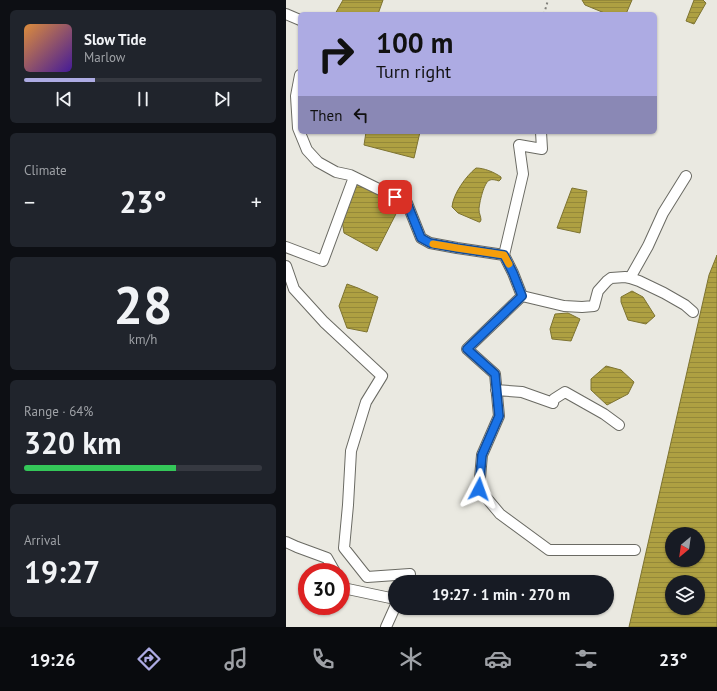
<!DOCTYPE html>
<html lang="en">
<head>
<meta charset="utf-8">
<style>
  body { margin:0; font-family:"PT Sans",sans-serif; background:#20242c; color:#f1f3f6; height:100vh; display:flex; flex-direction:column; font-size:15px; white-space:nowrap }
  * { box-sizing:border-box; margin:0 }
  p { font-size:13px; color:#9ea1a6 }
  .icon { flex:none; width:22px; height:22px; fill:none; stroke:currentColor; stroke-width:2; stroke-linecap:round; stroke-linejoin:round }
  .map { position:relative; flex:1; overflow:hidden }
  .side { display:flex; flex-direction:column; gap:10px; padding:10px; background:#0d0f14; width:286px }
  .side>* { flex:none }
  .guide { position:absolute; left:12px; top:12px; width:359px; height:122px; border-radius:6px; box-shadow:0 1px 3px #0004; background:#adabe3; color:#111; overflow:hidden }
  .needle { width:26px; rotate:209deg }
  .controls { position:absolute; left:379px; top:527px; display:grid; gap:8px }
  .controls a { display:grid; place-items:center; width:40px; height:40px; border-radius:50%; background:#171b24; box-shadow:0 1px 3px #0004; font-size:20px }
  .speed { position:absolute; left:12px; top:563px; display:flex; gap:8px; font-size:20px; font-weight:700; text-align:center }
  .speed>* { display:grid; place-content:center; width:52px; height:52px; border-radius:50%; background:#171b24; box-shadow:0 1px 3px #0004; line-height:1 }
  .speed .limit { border:6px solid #d22; background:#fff; color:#111 }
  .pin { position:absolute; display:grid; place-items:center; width:34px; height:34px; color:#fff; margin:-17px; border-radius:8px; box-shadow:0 2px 6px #0006 }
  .me { position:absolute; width:44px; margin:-22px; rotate:4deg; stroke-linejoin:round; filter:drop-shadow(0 0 3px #0008) }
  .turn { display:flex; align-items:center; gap:14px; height:84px; padding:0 12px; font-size:18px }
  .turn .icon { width:52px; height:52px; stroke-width:2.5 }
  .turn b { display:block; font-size:28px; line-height:34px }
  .then { display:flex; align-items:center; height:38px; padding:0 12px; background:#0003; gap:8px; font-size:15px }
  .big { font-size:30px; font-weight:700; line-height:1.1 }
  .side .card { flex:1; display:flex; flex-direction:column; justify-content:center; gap:6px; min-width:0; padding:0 14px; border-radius:6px; background:#20242c }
  .side .dial { align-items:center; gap:0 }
  .dial b { font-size:52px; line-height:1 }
  .song { display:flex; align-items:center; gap:12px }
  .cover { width:48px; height:48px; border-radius:6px; background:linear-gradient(135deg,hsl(30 70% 55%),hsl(260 70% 35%)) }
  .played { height:4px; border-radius:2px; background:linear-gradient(90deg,#adabe3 30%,#363941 30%) }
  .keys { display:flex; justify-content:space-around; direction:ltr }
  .heat { display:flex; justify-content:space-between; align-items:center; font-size:22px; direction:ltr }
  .charge { height:6px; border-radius:3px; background:linear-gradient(90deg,#34c759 64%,#363941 0) }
  .trip { position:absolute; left:102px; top:575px; width:226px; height:40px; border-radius:20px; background:#171b24; box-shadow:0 1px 3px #0004; font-weight:700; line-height:40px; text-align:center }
  .dock { display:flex; height:64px; justify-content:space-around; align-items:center; background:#090b0e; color:#9ea1a6 }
  .dock .icon { width:28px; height:28px }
  .dock .on { color:#adabe3 }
  .dock b { font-size:18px; color:#f1f3f6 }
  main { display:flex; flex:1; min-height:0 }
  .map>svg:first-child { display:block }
  .water { fill:url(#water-rules); stroke:#7d7331; fill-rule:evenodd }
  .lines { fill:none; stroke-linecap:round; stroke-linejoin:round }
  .street-casing { stroke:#6a6a63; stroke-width:12 }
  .path { stroke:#81807b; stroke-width:2; stroke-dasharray:2 3; stroke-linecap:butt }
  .street { stroke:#fff; stroke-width:10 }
  .route-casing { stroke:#114b97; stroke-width:10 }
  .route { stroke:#1a73e8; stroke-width:7 }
  .slow { stroke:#f59e0b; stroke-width:7 }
</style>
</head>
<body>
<main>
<section class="side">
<div class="card">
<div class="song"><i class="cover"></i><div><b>Slow Tide</b><p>Marlow</p></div></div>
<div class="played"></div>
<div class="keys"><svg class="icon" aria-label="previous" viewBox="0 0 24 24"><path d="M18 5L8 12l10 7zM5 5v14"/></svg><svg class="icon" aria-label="pause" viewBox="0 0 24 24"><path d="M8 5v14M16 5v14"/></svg><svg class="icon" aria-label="next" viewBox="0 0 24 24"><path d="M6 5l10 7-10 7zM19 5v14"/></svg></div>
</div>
<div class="card"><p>Climate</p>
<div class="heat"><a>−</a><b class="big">23°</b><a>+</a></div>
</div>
<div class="card dial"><b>28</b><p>km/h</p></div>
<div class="card"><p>Range · 64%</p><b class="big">320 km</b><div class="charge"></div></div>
<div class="card"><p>Arrival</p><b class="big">19:27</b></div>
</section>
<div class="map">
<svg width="431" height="627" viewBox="0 0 431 627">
  <defs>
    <pattern id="water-rules" width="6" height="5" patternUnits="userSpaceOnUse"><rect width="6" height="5" fill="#aea042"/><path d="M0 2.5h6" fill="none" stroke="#948839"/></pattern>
  </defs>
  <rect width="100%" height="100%" fill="#eae9e1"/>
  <path class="water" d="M57,0H97L92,14H49Z
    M296,0H346L340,14H321L299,5Z
    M408,0H417L420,3L408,24L400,21Z
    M80,132H134L128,158L78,145Z
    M190,168C198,168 208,172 215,177V179L213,181C210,180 206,179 204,180C198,181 193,204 193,210C193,213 195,217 195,220L194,222H193L172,213L166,207C167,194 180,176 190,168Z
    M70,180L114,206L91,251L58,233L56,220Z
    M286,188L301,191L294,233L271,228Z
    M431,255V627H343L423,275ZM386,534H412V560H386ZM386,582H412V608H386Z
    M61,284L72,288L92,297L81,332L61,328L53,306Z
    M346,291L357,297L369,316L360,324L342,320L335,302V297Z
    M282,313L294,319L285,341L266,339L264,329L269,314Z
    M320,366L335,370L348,382L342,394L321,405L305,390V379Z"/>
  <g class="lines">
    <defs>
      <path id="street" d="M0,14L14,20
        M14,75L10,96L12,128L21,150L32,162L50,172L64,175L121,203L135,238L144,243L171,248L218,255
        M255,132L256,149L233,145L237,174L218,255L227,273L236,296L278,306L296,307L308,306L312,291L321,281L325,278L339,277L344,278L353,281L378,293L399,305L407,312
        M0,247L37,261L68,177
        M0,266L8,289L38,322L96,376L80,402L65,451L62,505L58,548L81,577L124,574L120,582
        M344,278L362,246L377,213L400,176
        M236,296L181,349L209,374L213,416L196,455L193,489L214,514L263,550H349
        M210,390L236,392L267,403L268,399L279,392L318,414L333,425
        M0,542L11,547L41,558L49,572
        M55,585L57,588L109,599
        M132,608L133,609
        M100,627L109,607"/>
    </defs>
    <use href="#street" class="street-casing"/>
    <path class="path" d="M258,14L262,0"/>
    <use href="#street" class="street"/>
  </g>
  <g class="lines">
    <defs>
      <path id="route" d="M109,197L121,203L135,238L144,243L171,248L218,255L227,273L236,296L181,349L209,374L213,416L196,455L193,489"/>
    </defs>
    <use href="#route" class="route-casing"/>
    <use href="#route" class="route"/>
    <path class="slow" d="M147,244L171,248L218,255L223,264"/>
  </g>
</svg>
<div class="controls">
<a><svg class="needle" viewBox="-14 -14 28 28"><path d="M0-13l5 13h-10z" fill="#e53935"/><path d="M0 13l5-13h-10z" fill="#9ea1a6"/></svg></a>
<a><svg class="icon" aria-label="layers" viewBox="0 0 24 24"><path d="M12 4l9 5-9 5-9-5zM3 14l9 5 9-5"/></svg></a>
</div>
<div class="speed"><div class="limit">30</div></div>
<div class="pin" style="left:109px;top:197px;background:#d93025"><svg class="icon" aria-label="arrive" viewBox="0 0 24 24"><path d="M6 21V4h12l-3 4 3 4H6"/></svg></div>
<svg class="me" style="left:193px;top:489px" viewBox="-20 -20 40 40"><path d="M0-17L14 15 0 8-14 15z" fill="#1a73e8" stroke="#fff" stroke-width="4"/></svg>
<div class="trip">19:27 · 1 min · 270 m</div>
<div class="guide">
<div class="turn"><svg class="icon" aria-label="right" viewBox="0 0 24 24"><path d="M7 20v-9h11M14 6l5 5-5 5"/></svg><div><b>100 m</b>Turn right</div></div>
<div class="then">Then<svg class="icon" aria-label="left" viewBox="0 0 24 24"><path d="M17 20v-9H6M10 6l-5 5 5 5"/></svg></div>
</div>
</div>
</main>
<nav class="dock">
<b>19:26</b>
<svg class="icon on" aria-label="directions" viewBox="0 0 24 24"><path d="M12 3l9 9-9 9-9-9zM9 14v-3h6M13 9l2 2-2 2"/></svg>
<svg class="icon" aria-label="music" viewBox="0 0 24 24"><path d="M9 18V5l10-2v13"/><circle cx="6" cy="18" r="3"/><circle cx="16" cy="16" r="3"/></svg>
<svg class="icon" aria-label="phone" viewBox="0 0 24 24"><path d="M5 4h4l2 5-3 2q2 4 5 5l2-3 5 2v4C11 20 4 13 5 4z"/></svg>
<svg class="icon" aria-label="climate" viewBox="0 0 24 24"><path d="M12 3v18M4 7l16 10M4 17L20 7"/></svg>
<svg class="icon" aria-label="car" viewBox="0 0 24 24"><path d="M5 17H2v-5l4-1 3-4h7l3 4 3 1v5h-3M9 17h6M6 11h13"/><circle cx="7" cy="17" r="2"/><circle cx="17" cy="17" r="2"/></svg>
<svg class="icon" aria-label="filters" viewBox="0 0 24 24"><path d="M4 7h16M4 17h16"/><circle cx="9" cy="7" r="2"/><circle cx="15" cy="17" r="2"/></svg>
<b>23°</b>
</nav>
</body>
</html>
